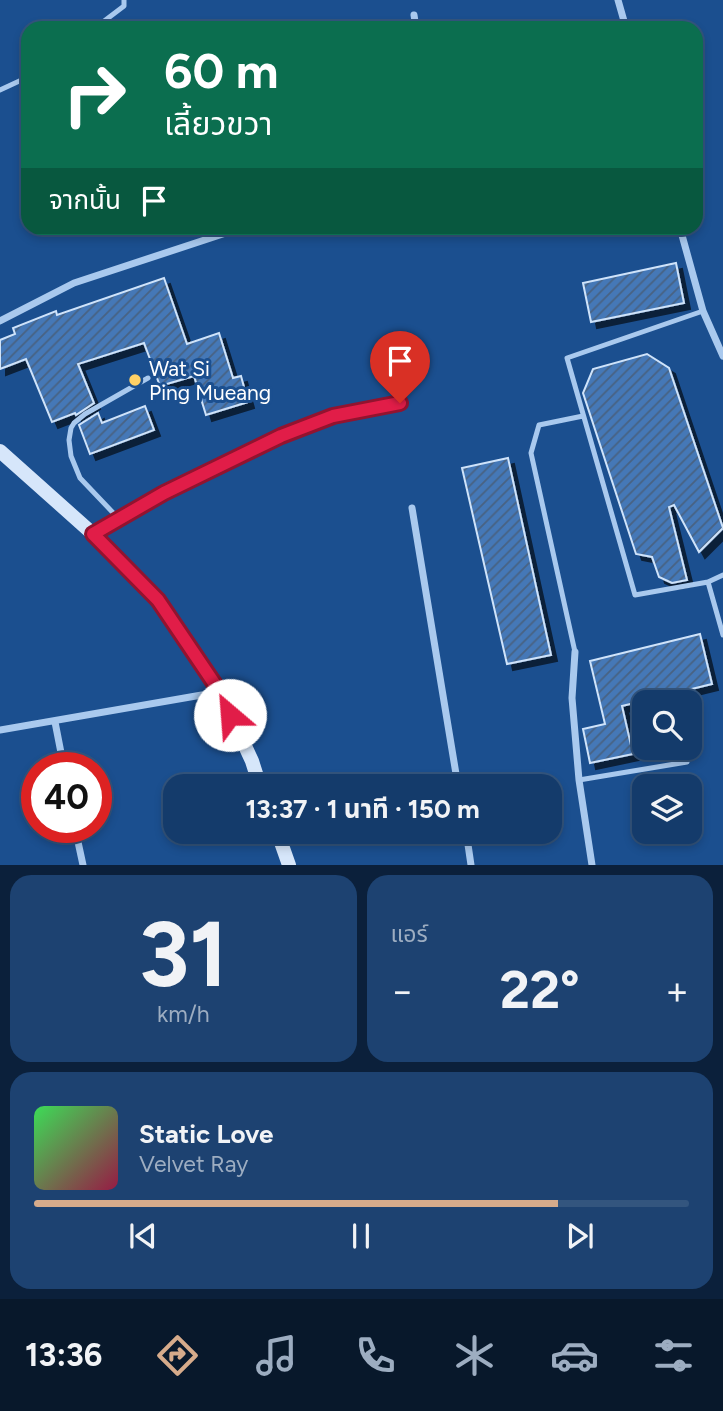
<!DOCTYPE html>
<html lang="th">
<head>
<meta charset="utf-8">
<style>
  body { margin:0; font-family:Figtree,"Noto Sans Thai",sans-serif; background:#1d4271; color:#f1f3f6; height:100vh; display:flex; flex-direction:column; font-size:26px; white-space:nowrap }
  * { box-sizing:border-box; margin:0 }
  p { font-size:23px; color:#9dadc1 }
  .icon { flex:none; width:38px; height:38px; fill:none; stroke:currentColor; stroke-width:2; stroke-linecap:round; stroke-linejoin:round }
  .map { position:relative; height:865px; overflow:hidden }
  .drawer { display:flex; flex-direction:column; gap:10px; padding:10px; background:#0b203b; flex:1 }
  .drawer>* { flex:none }
  .banner { position:absolute; left:21px; top:21px; width:682px; height:214px; border-radius:21px; box-shadow:0 4px 10px #0003,0 0 0 2px #33557e; background:#0b6e4f; color:#fff; overflow:hidden }
  .controls { position:absolute; left:632px; top:690px; display:grid; gap:14px }
  .controls a { display:grid; place-items:center; width:70px; height:70px; border-radius:14px; background:#143b6b; box-shadow:0 4px 10px #0003,0 0 0 2px #33557e; font-size:35px }
  .speed { position:absolute; left:21px; top:752px; display:flex; gap:14px; font-size:35px; font-weight:700; text-align:center }
  .speed>* { display:grid; place-content:center; width:91px; height:91px; border-radius:50%; background:#143b6b; box-shadow:0 4px 10px #0003,0 0 0 2px #33557e; line-height:1 }
  .speed .limit { border:10px solid #d22; background:#fff; color:#111 }
  .pin { position:absolute; display:grid; place-items:center; width:60px; height:60px; color:#fff; margin:-72px -30px; border-radius:50% 50% 50% 0; rotate:-45deg; box-shadow:0 0 7px #0007 }
  .pin .icon { rotate:45deg }
  .me { position:absolute; width:77px; margin:-38px; rotate:333deg; stroke-linejoin:round; filter:drop-shadow(0 0 5px #0008) }
  .turn { display:flex; align-items:center; gap:24px; height:147px; padding:0 28px; font-size:32px }
  .turn .icon { width:91px; height:91px; stroke-width:2.5 }
  .turn b { display:block; font-size:49px; line-height:60px }
  .then { display:flex; align-items:center; height:66px; padding:0 28px; background:#0003; gap:14px; font-size:26px }
  .big { font-size:52px; font-weight:700; line-height:1.1 }
  .drawer .tile { flex:1; display:flex; flex-direction:column; justify-content:center; gap:10px; min-width:0; padding:0 24px; border-radius:21px; background:#1d4271 }
  .drawer .dial { align-items:center; gap:0 }
  .dial b { font-size:91px; line-height:1 }
  .song { display:flex; align-items:center; gap:21px }
  .cover { width:84px; height:84px; border-radius:10px; background:linear-gradient(135deg,hsl(130 70% 55%),hsl(340 70% 35%)) }
  .played { height:7px; border-radius:4px; background:linear-gradient(90deg,#d6ab8b 80%,#33557e 80%) }
  .keys { display:flex; justify-content:space-around; direction:ltr }
  .heat { display:flex; justify-content:space-between; align-items:center; font-size:38px; direction:ltr }
  .drawer .tiles { flex:1; display:grid; gap:10px; grid-template-columns:1fr 1fr }
  .tile:last-child { grid-column:span 2 }
  .trip { position:absolute; left:163px; top:774px; width:399px; height:70px; border-radius:21px; background:#143b6b; box-shadow:0 4px 10px #0003,0 0 0 2px #33557e; font-weight:700; line-height:70px; text-align:center }
  .dock { display:flex; height:112px; justify-content:space-around; align-items:center; background:#08182b; color:#9dadc1 }
  .dock .icon { width:49px; height:49px }
  .dock .on { color:#d6ab8b }
  .dock b { font-size:32px; color:#f1f3f6 }
  .map>svg:first-child { display:block }
  .building { fill:url(#building-hatch); stroke:#cfe3fa; stroke-width:2; filter:url(#shadow) }
  .lines { fill:none; stroke-linecap:round; stroke-linejoin:round }
  .lane { stroke:#a9c9ee; stroke-width:5 }
  .street { stroke:#a9c9ee; stroke-width:7 }
  .secondary { stroke:#d6e6fa; stroke-width:14 }
  .route-casing { stroke:#92132f; stroke-width:18 }
  .route { stroke:#e11d48; stroke-width:12 }
  .poi-dot { fill:#ffd166; stroke:#1b4f8f; stroke-width:2.5 }
  .labels { text-anchor:middle; dominant-baseline:central; stroke-width:6; stroke-linejoin:round; paint-order:stroke }
  .poi-label { font-size:21px; fill:#fff; stroke:#1b4f8f; text-anchor:start }
</style>
</head>
<body>
<div class="map">
<svg width="723" height="865" viewBox="0 0 723 865">
  <defs>
    <pattern id="building-hatch" width="6" height="6" patternUnits="userSpaceOnUse" patternTransform="scale(1.75)"><rect width="6" height="6" fill="#4478b7"/><path d="M-1 1l2-2M0 6l6-6M5 7l2-2" fill="none" stroke="#486282"/></pattern>
    <filter id="shadow"><feDropShadow dx="6" dy="6" stdDeviation="0" flood-color="#0009"/></filter>
  </defs>
  <rect width="100%" height="100%" fill="#1b4f8f"/>
  <path class="building" d="M676,263L684,303L591,322L583,283Z
    M164,278L187,344L219,333L233,378L241,376L248,402L206,415L194,376L160,386L144,343L78,364L94,403L76,415L75,413L52,422L26,359L0,369V340L15,334L13,328L56,311L57,315Z
    M647,354L669,368L723,528L699,552L674,505L669,507L687,580L672,583L659,577L652,557L636,554L583,393L593,369Z
    M145,406L154,430L90,454L79,425L98,413L102,423Z
    M508,458L551,655L507,664L462,468Z
    M700,634L712,684L622,706L633,754L590,763L583,729L605,724L590,661Z"/>
  <g class="lines">
    <path class="lane" d="M95,28L124,6V0
      M0,90L28,77
      M703,311L567,358L635,595L708,582L723,575
      M119,519L80,478L71,456L69,440L71,428L74,423L85,414L148,378
      M93,534L164,493L281,436L333,416L400,403
      M708,582L723,635
      M575,652L531,453L539,425L583,416
      M579,780L687,762"/>
    <path class="street" d="M618,0L626,28
      M414,15L416,28
      M680,228L703,311L723,356
      M0,321L74,283L241,228
      M412,508L458,786
      M575,652L572,698L579,780L592,865
      M55,722L64,768
      M0,730L219,692
      M75,828L83,865
      M466,831L471,865"/>
    <path class="secondary" d="M0,451L93,534L158,600L220,692L252,761L260,786
      M277,831L289,865"/>
  </g>
  <g class="lines">
    <defs>
      <path id="route" d="M230,715L220,692L158,600L93,534L164,493L281,436L333,416L400,403"/>
    </defs>
    <use href="#route" class="route-casing"/>
    <use href="#route" class="route"/>
  </g>
  <circle class="poi-dot" cx="135" cy="380" r="7"/>
  <g class="labels">
    <g class="poi-label">
      <text x="149" y="368">Wat Si<tspan x="149" dy="24">Ping Mueang</tspan></text>
    </g>
  </g>
</svg>
<div class="controls">
<a><svg class="icon" aria-label="search" viewBox="0 0 24 24"><circle cx="10" cy="10" r="6"/><path d="M15 15l6 6"/></svg></a>
<a><svg class="icon" aria-label="layers" viewBox="0 0 24 24"><path d="M12 4l9 5-9 5-9-5zM3 14l9 5 9-5"/></svg></a>
</div>
<div class="speed"><div class="limit">40</div></div>
<div class="pin" style="left:400px;top:403px;background:#d93025"><svg class="icon" aria-label="arrive" viewBox="0 0 24 24"><path d="M6 21V4h12l-3 4 3 4H6"/></svg></div>
<svg class="me" style="left:230px;top:715px" viewBox="-20 -20 40 40"><circle r="19" fill="#fff"/><path d="M0-13L10 11 0 6-10 11z" fill="#e11d48"/></svg>
<div class="trip">13:37 · 1 นาที · 150 m</div>
<div class="banner">
<div class="turn"><svg class="icon" aria-label="right" viewBox="0 0 24 24"><path d="M7 20v-9h11M14 6l5 5-5 5"/></svg><div><b>60 m</b>เลี้ยวขวา</div></div>
<div class="then">จากนั้น<svg class="icon" aria-label="arrive" viewBox="0 0 24 24"><path d="M6 21V4h12l-3 4 3 4H6"/></svg></div>
</div>
</div>
<section class="drawer">
<div class="tiles">
<div class="tile dial"><b>31</b><p>km/h</p></div>
<div class="tile"><p>แอร์</p>
<div class="heat"><a>−</a><b class="big">22°</b><a>+</a></div>
</div>
<div class="tile">
<div class="song"><i class="cover"></i><div><b>Static Love</b><p>Velvet Ray</p></div></div>
<div class="played"></div>
<div class="keys"><svg class="icon" aria-label="previous" viewBox="0 0 24 24"><path d="M18 5L8 12l10 7zM5 5v14"/></svg><svg class="icon" aria-label="pause" viewBox="0 0 24 24"><path d="M8 5v14M16 5v14"/></svg><svg class="icon" aria-label="next" viewBox="0 0 24 24"><path d="M6 5l10 7-10 7zM19 5v14"/></svg></div>
</div>
</div>
</section>
<nav class="dock">
<b>13:36</b>
<svg class="icon on" aria-label="directions" viewBox="0 0 24 24"><path d="M12 3l9 9-9 9-9-9zM9 14v-3h6M13 9l2 2-2 2"/></svg>
<svg class="icon" aria-label="music" viewBox="0 0 24 24"><path d="M9 18V5l10-2v13"/><circle cx="6" cy="18" r="3"/><circle cx="16" cy="16" r="3"/></svg>
<svg class="icon" aria-label="phone" viewBox="0 0 24 24"><path d="M5 4h4l2 5-3 2q2 4 5 5l2-3 5 2v4C11 20 4 13 5 4z"/></svg>
<svg class="icon" aria-label="climate" viewBox="0 0 24 24"><path d="M12 3v18M4 7l16 10M4 17L20 7"/></svg>
<svg class="icon" aria-label="car" viewBox="0 0 24 24"><path d="M5 17H2v-5l4-1 3-4h7l3 4 3 1v5h-3M9 17h6M6 11h13"/><circle cx="7" cy="17" r="2"/><circle cx="17" cy="17" r="2"/></svg>
<svg class="icon" aria-label="filters" viewBox="0 0 24 24"><path d="M4 7h16M4 17h16"/><circle cx="9" cy="7" r="2"/><circle cx="15" cy="17" r="2"/></svg>
</nav>
</body>
</html>
